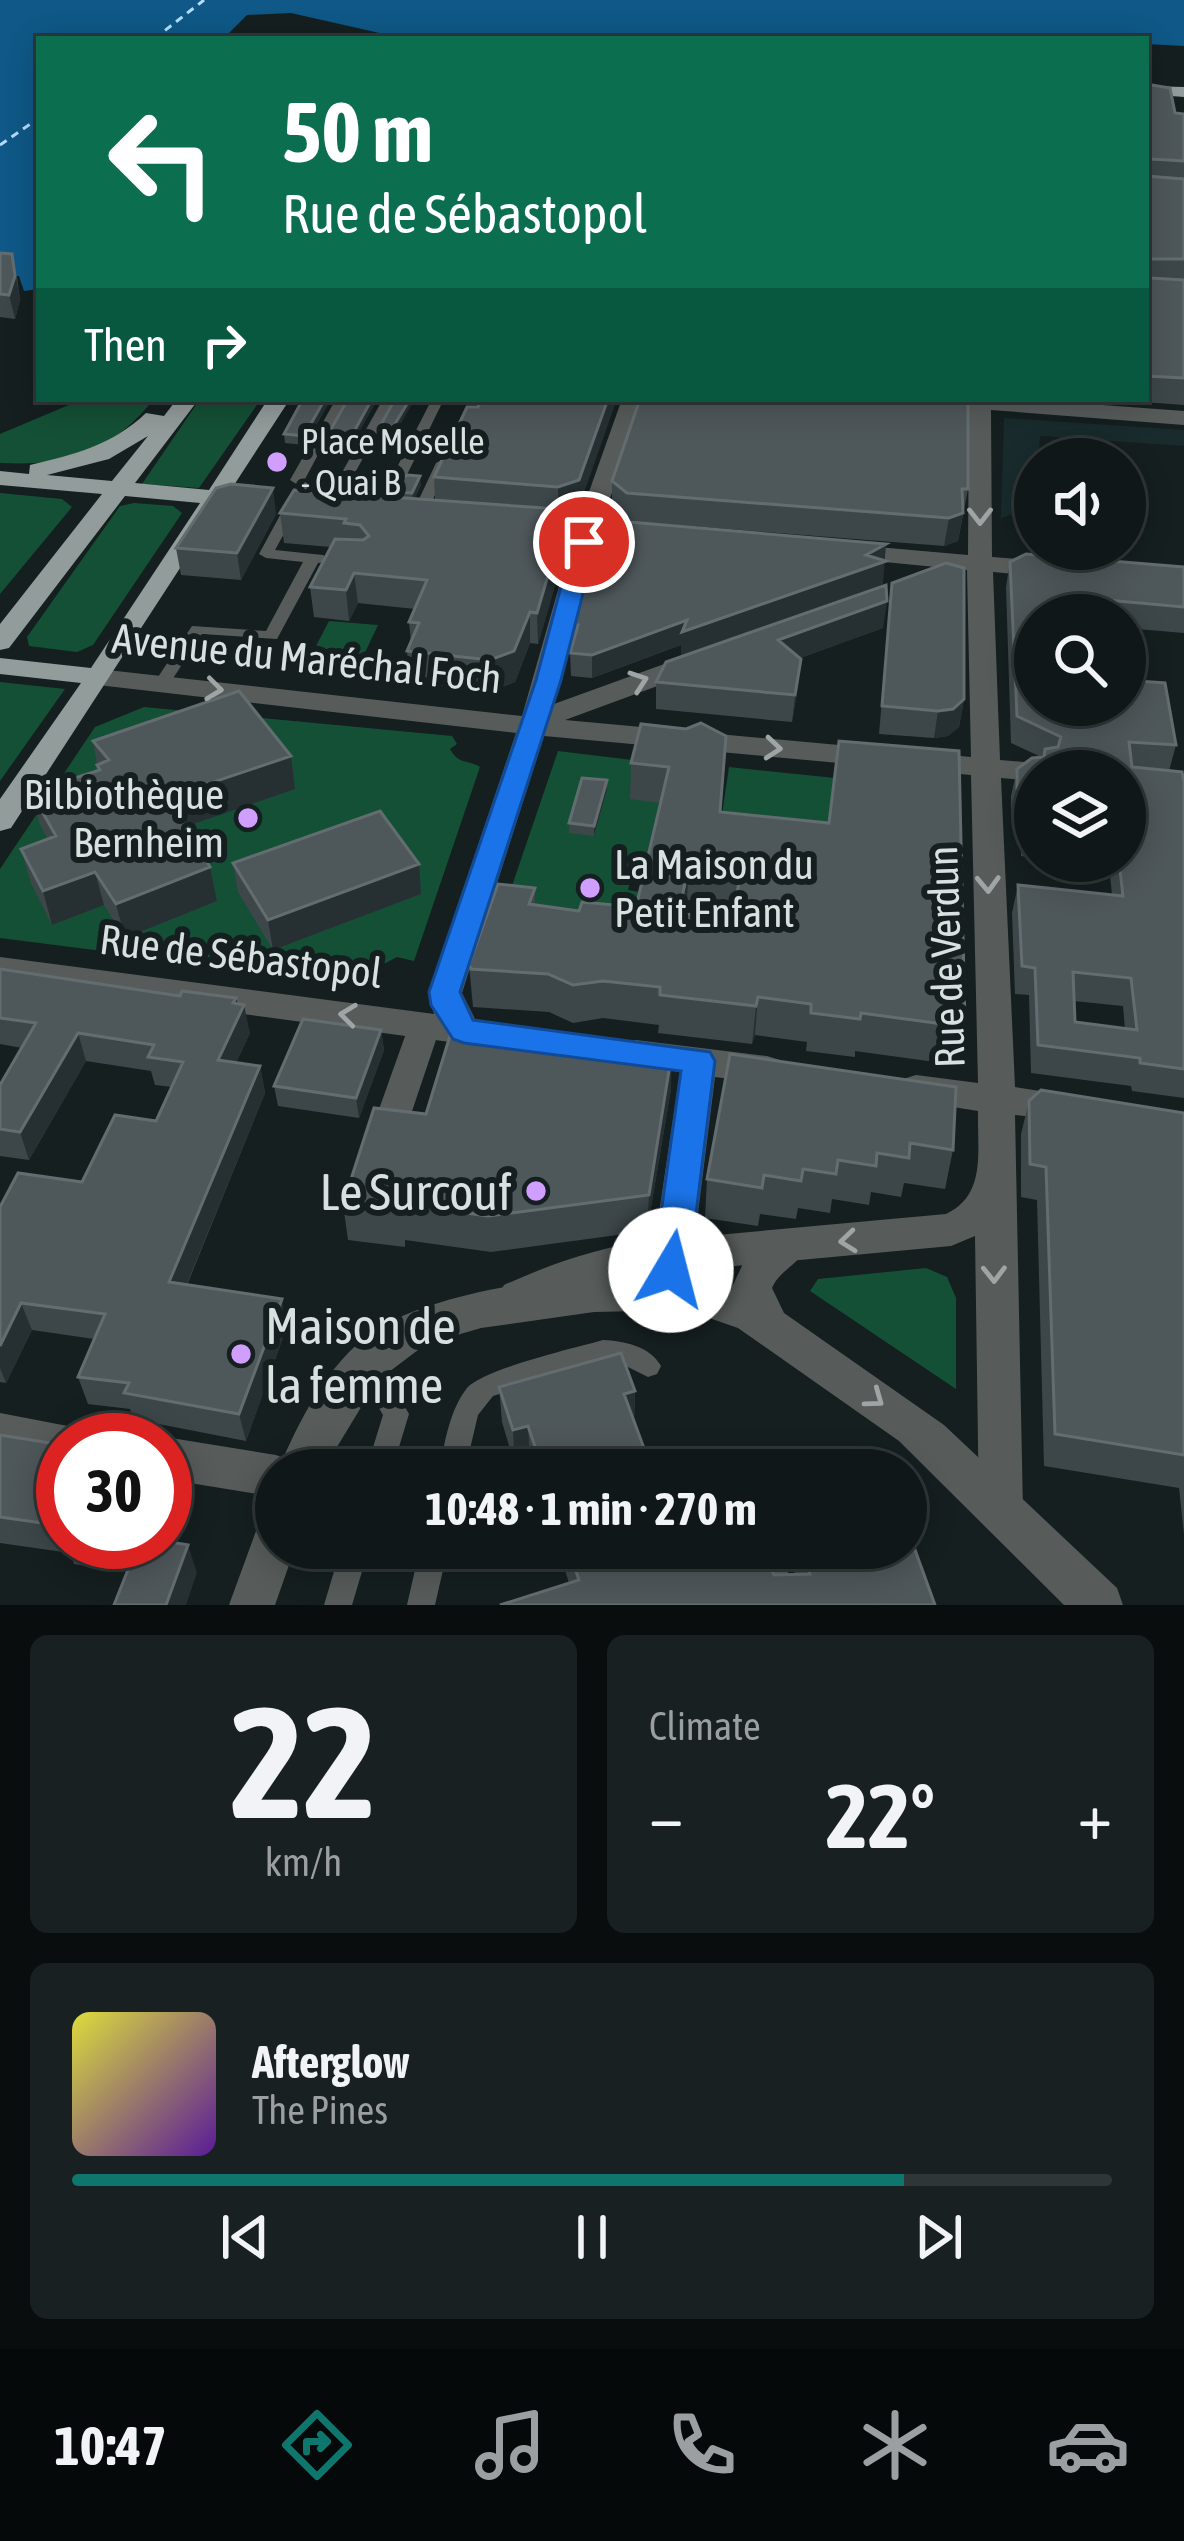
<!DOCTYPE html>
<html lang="en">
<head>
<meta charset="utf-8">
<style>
  body { margin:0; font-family:"Asap Condensed",sans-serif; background:#192021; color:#f1f3f6; height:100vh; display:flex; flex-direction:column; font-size:45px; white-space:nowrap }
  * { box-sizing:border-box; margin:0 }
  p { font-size:39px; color:#9c9fa2 }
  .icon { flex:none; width:66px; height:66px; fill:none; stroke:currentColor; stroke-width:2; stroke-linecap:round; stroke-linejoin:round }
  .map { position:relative; height:1605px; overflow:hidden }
  .panel { display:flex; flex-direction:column; gap:30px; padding:30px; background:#090d0d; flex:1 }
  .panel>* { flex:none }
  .guide { position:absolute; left:36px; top:36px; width:1113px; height:366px; border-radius:0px; box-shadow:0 6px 30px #0003,0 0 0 3px #303637; background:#0b6e4f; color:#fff; overflow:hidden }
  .buttons { position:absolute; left:1014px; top:438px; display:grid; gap:24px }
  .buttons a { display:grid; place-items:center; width:132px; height:132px; border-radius:50%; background:#101718; box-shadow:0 6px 30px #0003,0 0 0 3px #303637; font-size:60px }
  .speed { position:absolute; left:36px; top:1413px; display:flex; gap:24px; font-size:60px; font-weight:700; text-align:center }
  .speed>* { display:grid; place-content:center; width:156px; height:156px; border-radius:50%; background:#101718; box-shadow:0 6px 30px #0003,0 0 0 3px #303637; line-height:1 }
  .speed .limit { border:18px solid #d22; background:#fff; color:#111 }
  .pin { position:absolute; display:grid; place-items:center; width:102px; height:102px; color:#fff; margin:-51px; border:6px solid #fff; border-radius:50%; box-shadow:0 3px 12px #0007 }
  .me { position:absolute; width:132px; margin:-66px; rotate:8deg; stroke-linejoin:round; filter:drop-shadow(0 0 9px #0008) }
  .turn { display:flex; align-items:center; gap:42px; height:252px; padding:0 48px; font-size:54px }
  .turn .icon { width:156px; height:156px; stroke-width:2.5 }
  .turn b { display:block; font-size:84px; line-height:102px }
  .then { display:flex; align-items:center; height:114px; padding:0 48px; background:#0003; gap:24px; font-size:45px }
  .big { font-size:90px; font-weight:700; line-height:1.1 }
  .panel .card { flex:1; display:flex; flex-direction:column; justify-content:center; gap:18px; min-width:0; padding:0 42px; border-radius:18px; background:#192021 }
  .panel .dial { align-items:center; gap:0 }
  .dial b { font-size:156px; line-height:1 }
  .song { display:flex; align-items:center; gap:36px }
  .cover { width:144px; height:144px; border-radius:18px; background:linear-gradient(135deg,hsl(60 70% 55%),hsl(270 70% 35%)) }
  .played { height:12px; border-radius:6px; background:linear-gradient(90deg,#0f766e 80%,#303637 80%) }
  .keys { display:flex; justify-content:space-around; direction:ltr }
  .heat { display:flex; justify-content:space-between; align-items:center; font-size:66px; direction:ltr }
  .panel .tiles { flex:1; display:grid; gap:30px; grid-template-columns:1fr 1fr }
  .card:last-child { grid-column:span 2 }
  .trip { position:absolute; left:255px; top:1449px; width:672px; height:120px; border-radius:60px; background:#101718; box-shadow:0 6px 30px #0003,0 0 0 3px #303637; font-weight:700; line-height:120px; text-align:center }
  .tab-bar { display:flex; height:192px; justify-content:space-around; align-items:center; background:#06090a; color:#9c9fa2 }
  .tab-bar .icon { width:84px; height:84px }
  .tab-bar .current { color:#0f766e }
  .tab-bar b { font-size:54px; color:#f1f3f6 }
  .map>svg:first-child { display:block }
  .built { fill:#192b2d }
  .green { fill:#145036 }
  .water { fill:#0f5887 }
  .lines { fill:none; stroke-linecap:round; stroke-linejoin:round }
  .ferry { stroke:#b3dbfd; stroke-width:3; stroke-dasharray:8 6; stroke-linecap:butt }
  .service { fill:#575c5b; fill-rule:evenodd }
  .pedestrian { fill:#575c5b; fill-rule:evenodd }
  .minor { fill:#575c5b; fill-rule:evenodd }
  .tertiary { fill:#575c5b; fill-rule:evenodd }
  .primary { fill:#929c9a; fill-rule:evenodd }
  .wall { fill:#3d474a; fill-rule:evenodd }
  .shaded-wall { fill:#263033 }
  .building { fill:#4e575a; stroke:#636c6f; stroke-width:3; fill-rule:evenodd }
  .oneway { stroke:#9ea5a4 }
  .route { fill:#1a73e8; stroke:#114b97; stroke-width:3 }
  .poi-dot { fill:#cf9eff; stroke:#151f20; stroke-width:4.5 }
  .labels { text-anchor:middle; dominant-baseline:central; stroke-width:12; stroke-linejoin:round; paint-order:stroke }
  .far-poi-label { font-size:36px; fill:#d9e0e0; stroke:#151f20; text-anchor:start }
  .street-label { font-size:42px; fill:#d9e0e0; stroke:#151f20 }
  .poi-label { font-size:42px; fill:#d9e0e0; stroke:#151f20; text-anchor:end }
  .near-poi-label { font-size:51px; fill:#d9e0e0; stroke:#151f20; text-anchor:end }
</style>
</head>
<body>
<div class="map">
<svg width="1184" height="1605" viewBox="0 0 1184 1605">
  <rect width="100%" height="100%" fill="#151f20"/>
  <path class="built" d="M1004,418L1184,430V446L1040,436L1035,507L1001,518Z"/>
  <path class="green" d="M83,399H154C110,453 70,466 0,463V434Z
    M200,399H261L199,488L142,484Z
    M0,493L62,499L72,507L0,594Z
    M134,503L173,506L182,513L93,645L77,652L29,646L27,637L120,506Z
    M329,621L378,625L354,676L303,671Z
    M0,682L65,689L0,781Z
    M144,707L452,736L457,744L450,749C459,765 467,759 480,767L414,961L397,957L361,976L363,984L0,938V869L95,727Z
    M558,751L641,761L705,808L652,876L632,874L628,890L647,893L633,954L500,921Z
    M729,767L835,778L828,834L717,848Z
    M926,1268L947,1277L956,1298V1389L810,1291L818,1279Z"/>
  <path class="water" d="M0,0H1184V46L1146,44V39L909,33L837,39H406L291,13L247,15L223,39H39V289L24,291L19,276L0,275Z"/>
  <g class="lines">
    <path class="ferry" d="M154,39L204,0
      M0,145L39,118"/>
    <path class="service" d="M336,399H348L305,479L318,486L340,476L383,399H395L350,482L323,494L316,508L311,509L304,505L309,492L290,480Z
      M432,399H444L402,485L370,500L364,511H354L352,508L359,494L391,479Z
      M443,459L450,463L426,514L419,518L414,517L412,514L436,463Z
      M291,504L298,508L275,550L323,555L330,559L328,562L318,563L277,639L202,634L168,686H156L154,683L192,626L266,631L303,562L266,558L259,554L284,508Z
      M603,1340C624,1341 650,1346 661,1366L657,1374L648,1377L620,1363L603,1362L493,1396L478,1415L465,1470H439C445,1443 449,1411 467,1388C483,1369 575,1348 603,1340Z
      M366,1353L375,1356L409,1414L392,1470H366L383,1415L353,1364L357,1356Z
      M341,1548H369L352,1605H324Z
      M420,1548H448L435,1605H407Z
      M751,1548H779L800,1605H772Z"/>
    <path class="pedestrian" d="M425,1013L436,1017L441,1025L407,1126L402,1135L390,1139L378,1135L373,1126L409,1025L414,1017Z"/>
    <path class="minor" d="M622,399H644L602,522L640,526L652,533L640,540L598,537L554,704L689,655H709L713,661L709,667L565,720L971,757L967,570L843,558L831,551L843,544L968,555L969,408L955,406L954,399H1021L1184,411V425L991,410L992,557L1046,561L1059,569L1046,577L993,572L1000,760L1035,763L1049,771H1035V781L1001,778L1015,1087L1078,1097L1083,1107L1078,1117L1065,1121L1015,1115L1023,1511L1017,1526L1001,1533L985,1526L979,1511L975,1236L951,1246L691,1270C680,1293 660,1312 635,1303L629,1291L638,1276L587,1287L518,1315L504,1309L498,1297L504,1285C553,1263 602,1246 655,1240L680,1072L624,1062L618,1053L624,1044L636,1040L767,1056L780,1060L785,1070L780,1080L767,1084L715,1077L695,1237L946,1214C987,1195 977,1150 978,1111L903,1099L898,1089L903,1079L916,1075L978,1083L971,775L544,736L462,993L475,1019L506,1026L511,1035L506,1044L494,1048L0,981V957L434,1014L428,993L516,733L98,685L84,677L98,669L522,716L574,534L526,530L514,523L526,516L579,520Z
      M0,1413L78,1428L84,1440H63V1462L0,1453Z
      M165,1437L276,1455L292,1461L295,1470H276V1497L165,1479V1440H158Z"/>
    <path class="tertiary" d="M786,1231L800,1236L806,1248C797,1266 780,1270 772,1288L784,1313L944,1425L1117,1588L1123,1605H1064L899,1441L738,1328L686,1310L594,1312L481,1328L426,1344L377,1381L323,1470H278C299,1421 327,1365 371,1333C443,1283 650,1258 732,1287L749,1251Z
      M276,1514V1548H295L275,1605H229L260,1520Z"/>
    <path class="primary" d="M1146,86L1184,87V97L1146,94Z
      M177,399H199L135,483L209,490L268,399H290L11,828L0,831V799L81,683L0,674V658L91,668L200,503L125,496L9,648L0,650V624L102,494L0,485V471L29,474L30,465C75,454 111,446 146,413L164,416ZM148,436L112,481L47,475L109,459Z"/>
  </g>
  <path class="wall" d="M1146,84L1175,113L1184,114V405L1102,399H1146Z
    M0,253L17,277L20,300L15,319L0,317Z
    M303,399H331L305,445L285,443L284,434Z
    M348,399L350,448L327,447L326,438Z
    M395,399L385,451L372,450V441Z
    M478,407L579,507L564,513L567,544L538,644L530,643L515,682L492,691L409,683L407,651L411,642L409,622L415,609L358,603L349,621L314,617L310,587L331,547L284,543L280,513L395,497V492L421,485L414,499L435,500L434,477Z
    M612,481L968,489L958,541L944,546L626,521L612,509Z
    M276,514L241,580L181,575L176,548Z
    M1010,562L1184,567V633L1125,628V615H1035L1176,745L1169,771L1184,782V1098L1132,1091L1131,1086L1031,1073L1029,995L1015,994L1012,913L1018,885L1112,895L1109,866L1066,861H1125V771H1035V858L1021,856V817L1011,816V796L1017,769L1041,757L1011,743L1006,587ZM1074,1001L1123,1006L1125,1029L1075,1022Z
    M892,583L964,699L959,727L948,736L934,738L879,734Z
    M883,584L681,655V645L592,678L571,676L570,653L574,642L573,624Z
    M883,628L800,658L798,686L792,722L656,709V682Z
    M641,724L721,812L965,1027L957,1065L855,1051V1057L806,1051L807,1042L755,1035L752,1044L658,1033L659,1025L603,1018L573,1023L549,1012L473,1007L469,965L535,888V905L579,911L636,907L661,803L630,799L631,763ZM687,900L735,906L733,920L684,914Z
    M93,741L291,756L295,789L187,826L210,867L217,901L125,938L104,905L52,925L31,883L21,849L48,839L40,825L31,792L98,770Z
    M607,780V790L594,836L569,833V823Z
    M233,863L421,894L273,950L238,892Z
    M0,969L180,996L236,998L250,1033L236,1063L260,1066L265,1093L187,1285L287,1326L246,1441L133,1419L130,1409L88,1404L78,1377L94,1339L32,1330L6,1383L0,1382V1207L82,1182L156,1121L172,1087L155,1085L151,1071L86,1061L29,1160L0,1156V1085L22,1048L0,1044Z
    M381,1030L384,1050L359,1118L278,1106L274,1086Z
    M730,1054L953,1150L945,1189L904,1183L901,1197L871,1192L869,1205L832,1199L830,1213L798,1208L796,1219L760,1214L758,1226L705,1218L707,1179Z
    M671,1089L647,1231L491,1252L405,1240V1247L348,1240L343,1204L426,1114Z
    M1029,1101L1184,1113V1534L1179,1488L1044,1466L1037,1200L1021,1197V1134Z
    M499,1387L635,1391L634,1420L652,1470H532L530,1461L515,1466L502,1422Z
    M0,1435L63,1445V1542H135L123,1572L74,1564L70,1553L0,1543Z
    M558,1548H764L774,1575L795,1574L787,1548H859L865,1563L935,1605L569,1583Z"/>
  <path class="shaded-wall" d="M12,254L20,300L15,319L9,295Z
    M325,399H331L305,445L304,436Z
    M372,399H378L350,448V439Z
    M410,399H415L385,451L384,442Z
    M608,399H617L579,507L558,515V487Z
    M420,476L421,485L413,502L412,493Z
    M273,488L276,514L241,580L237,553Z
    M963,513L958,541L944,546L949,518Z
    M566,514L567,544L538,644L537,613Z
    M886,544L883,584L681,655V645L592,678V655L866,555Z
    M354,573L358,603L349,621L346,590Z
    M887,601L883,628L776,667L778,640Z
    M530,612V643L515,682L492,691L490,660Z
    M801,659L798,686L792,722L795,695Z
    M964,699L959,727L948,736L934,738L938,711Z
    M291,756L295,789L176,830L169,797Z
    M607,780V790L594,836V826Z
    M689,863L687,900L677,951L679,913Z
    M419,864L421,894L273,950L268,920Z
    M210,867L217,901L125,938L116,904Z
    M95,872L104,905L52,925L43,891Z
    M758,997L755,1035L752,1044L756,1006Z
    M236,998L240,1015L244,1005L250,1033L224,1088L218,1060Z
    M381,1030L384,1050L359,1118L356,1098Z
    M78,1033L86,1061L29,1160L20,1132Z
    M672,1052L671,1089L647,1231L649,1195Z
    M260,1066L265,1093L176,1310L169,1282Z
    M282,1299L287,1326L246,1441L239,1414Z
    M21,1303L32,1330L6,1383L0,1368V1346Z
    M635,1391L634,1427L624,1394Z
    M528,1426L530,1461L515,1466L513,1430Z
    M114,1542H135L123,1572L112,1545Z
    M188,1545L197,1573L186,1605H166Z"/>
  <path class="building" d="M1146,84L1170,88L1175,113L1184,114V161L1151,159L1146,164L1147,176L1184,179V259H1148L1151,278L1184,280V378L1146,376Z
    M0,253L12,254L15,276L9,295L0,294Z
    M303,399H325L304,436L284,434Z
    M348,399H372L350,439L326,438Z
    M395,399H410L384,442L372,441Z
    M482,399H608L579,480L558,487L434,477L467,407H478Z
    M640,399H968V489H962L963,513L949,518L627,493L612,481Z
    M407,475L420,476L412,493L395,492L400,482Z
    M231,484L273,488L237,553L176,548L216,488Z
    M294,490L558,509L566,514L537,613L530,612L514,651L490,660L407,651L419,623L409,622L427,580L354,573L346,590L310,587L335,539L363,540L369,536L360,525L344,523L346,519L280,513Z
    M617,521L886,544L866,555L886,561L682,632L687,620L592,655L570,653L578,625L573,624L599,529Z
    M1026,554L1184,567V607L1095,599L1097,615H1035V705H1125V680L1165,683L1176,745L1129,742L1132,767L1182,772L1184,782V1069L1140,1063V1058L1038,1045L1035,968L1022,966L1018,885L1123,896L1119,861H1125V771H1035V829H1027L1026,790L1017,789V769L1032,758L1044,757L1045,749L1058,747L1061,737L1017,716L1010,562ZM1073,972L1131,978L1137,1030L1075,1022Z
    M946,563L964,568V699L953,709L938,711L882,706L892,583Z
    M886,585L887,601L778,640L801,659L795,695L656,682L666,662Z
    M239,691L291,756L169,797L210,867L116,904L95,872L43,891L21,849L56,836L31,792L100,770L97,765L109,760L93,741Z
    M701,723L726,736L720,812L829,823L839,741L959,751L965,1027L861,1013L860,1019L811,1013V1004L758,997L756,1006L660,995V987L603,981L573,985L548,974L471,969L469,965L498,884L535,888L529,904L579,911L582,902L636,907L669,767L631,763L641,724L686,729ZM689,863L741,869L733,920L679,913Z
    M582,778L607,780L594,826L569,823Z
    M380,811L419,864L268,920L233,863Z
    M0,969L180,996L182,991L236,998L233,1003L244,1005L218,1060L260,1066L169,1282L282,1299L239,1414L124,1393L129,1383L78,1377L105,1314L21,1303L0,1346V1207L18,1173L82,1182L115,1115L156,1121L183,1062L148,1057L154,1045L78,1033L20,1132L0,1129V1085L36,1023L0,1018Z
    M303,1019L381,1030L356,1098L274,1086Z
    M453,1026L672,1052L649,1195L488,1216L400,1204L401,1211L343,1204L374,1108L426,1114Z
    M730,1054L956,1087L953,1150L910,1143L909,1158L877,1153L876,1166L838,1160L836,1174L803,1169L801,1181L764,1175L762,1188L707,1179Z
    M1041,1090L1184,1113V1455L1055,1434L1046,1167L1030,1164L1029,1101Z
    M621,1353L635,1391L624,1394L652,1470H543L528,1426L513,1430L499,1387Z
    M0,1435L63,1445V1526L0,1517Z
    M817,1453L825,1470H784L788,1460Z
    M165,1541L188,1545L166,1605H114L139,1542Z
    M914,1547L935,1605H500L579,1580L568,1548H764L774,1575L810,1574L802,1548H859L865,1563Z"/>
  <defs><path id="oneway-chevron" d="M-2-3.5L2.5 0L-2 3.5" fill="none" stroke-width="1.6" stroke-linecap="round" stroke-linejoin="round" transform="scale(3)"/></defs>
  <g class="oneway">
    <use href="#oneway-chevron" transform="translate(980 516) rotate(90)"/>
    <use href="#oneway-chevron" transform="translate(639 681) rotate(-19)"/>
    <use href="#oneway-chevron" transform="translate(214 689) rotate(7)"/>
    <use href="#oneway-chevron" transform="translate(773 748) rotate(5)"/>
    <use href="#oneway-chevron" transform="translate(988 884) rotate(88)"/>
    <use href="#oneway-chevron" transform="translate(348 1015) rotate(-173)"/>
    <use href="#oneway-chevron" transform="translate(848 1241) rotate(174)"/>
    <use href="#oneway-chevron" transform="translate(994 1274) rotate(89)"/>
    <use href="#oneway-chevron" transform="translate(875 1399) rotate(36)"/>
  </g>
  <path class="route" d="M584,535L596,542L561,680L460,992L473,1020L710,1052L715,1061L689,1270L684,1281L671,1286L658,1281L653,1270L681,1071L464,1043L453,1039L431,1005L429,992L536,680L573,542Z"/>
  <g class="poi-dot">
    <circle cx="277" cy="462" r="12"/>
    <circle cx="248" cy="818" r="12"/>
    <circle cx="590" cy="888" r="12"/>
    <circle cx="536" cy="1191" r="12"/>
    <circle cx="241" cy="1354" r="12"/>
  </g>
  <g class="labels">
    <g class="far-poi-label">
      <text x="301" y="441">Place Moselle<tspan x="301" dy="41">- Quai B</tspan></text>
    </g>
    <g class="street-label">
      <text transform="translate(307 658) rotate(6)">Avenue du Maréchal Foch</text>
      <text transform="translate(241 956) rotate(7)">Rue de Sébastopol</text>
      <text transform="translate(946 957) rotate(-92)">Rue de Verdun</text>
    </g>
    <g class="poi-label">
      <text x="224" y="794">Bilbiothèque<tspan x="224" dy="48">Bernheim</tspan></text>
      <text x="614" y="864" text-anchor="start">La Maison du<tspan x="614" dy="48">Petit Enfant</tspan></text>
    </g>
    <g class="near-poi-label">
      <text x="512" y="1191">Le Surcouf</text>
      <text x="265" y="1325" text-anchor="start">Maison de<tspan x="265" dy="59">la femme</tspan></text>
    </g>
  </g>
</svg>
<div class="buttons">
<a><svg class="icon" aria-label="sound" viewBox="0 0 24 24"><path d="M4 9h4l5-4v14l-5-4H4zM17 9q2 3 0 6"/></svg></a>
<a><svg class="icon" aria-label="search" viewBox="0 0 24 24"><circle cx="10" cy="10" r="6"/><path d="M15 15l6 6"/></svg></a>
<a><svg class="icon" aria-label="layers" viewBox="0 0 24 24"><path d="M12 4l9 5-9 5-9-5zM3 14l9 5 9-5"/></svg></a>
</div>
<div class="speed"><div class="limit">30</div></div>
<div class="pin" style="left:584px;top:542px;background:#d93025"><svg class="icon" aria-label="arrive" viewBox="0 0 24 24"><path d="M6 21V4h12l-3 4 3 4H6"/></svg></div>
<svg class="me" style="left:671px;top:1270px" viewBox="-20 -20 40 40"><circle r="19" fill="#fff"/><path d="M0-13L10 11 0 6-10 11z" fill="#1a73e8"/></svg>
<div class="trip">10:48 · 1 min · 270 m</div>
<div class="guide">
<div class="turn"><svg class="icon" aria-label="left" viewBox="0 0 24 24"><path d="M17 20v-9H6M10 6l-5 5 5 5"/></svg><div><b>50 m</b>Rue de Sébastopol</div></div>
<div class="then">Then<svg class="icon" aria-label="right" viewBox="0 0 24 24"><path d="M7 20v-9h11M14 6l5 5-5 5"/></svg></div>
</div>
</div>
<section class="panel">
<div class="tiles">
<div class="card dial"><b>22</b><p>km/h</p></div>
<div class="card"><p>Climate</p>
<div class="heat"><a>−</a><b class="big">22°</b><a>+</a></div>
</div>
<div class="card">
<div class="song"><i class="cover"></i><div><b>Afterglow</b><p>The Pines</p></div></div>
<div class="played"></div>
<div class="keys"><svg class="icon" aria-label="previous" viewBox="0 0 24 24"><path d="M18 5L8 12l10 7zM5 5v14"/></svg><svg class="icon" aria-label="pause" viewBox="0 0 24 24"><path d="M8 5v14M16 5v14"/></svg><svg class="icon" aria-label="next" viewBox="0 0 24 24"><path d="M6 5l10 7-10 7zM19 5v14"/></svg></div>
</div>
</div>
</section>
<nav class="tab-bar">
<b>10:47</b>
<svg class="icon current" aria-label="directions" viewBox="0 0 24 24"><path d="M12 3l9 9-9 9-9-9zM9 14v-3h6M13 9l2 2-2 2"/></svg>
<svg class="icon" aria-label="music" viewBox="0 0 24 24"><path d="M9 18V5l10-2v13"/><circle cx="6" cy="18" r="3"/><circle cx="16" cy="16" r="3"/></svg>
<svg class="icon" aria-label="phone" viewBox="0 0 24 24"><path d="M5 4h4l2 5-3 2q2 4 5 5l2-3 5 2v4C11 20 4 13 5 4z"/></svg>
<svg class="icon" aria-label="climate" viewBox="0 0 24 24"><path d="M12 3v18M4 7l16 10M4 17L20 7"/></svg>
<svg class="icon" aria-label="car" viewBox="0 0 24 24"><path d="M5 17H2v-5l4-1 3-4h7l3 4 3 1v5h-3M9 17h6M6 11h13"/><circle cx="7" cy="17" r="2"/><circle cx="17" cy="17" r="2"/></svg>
</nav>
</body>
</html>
